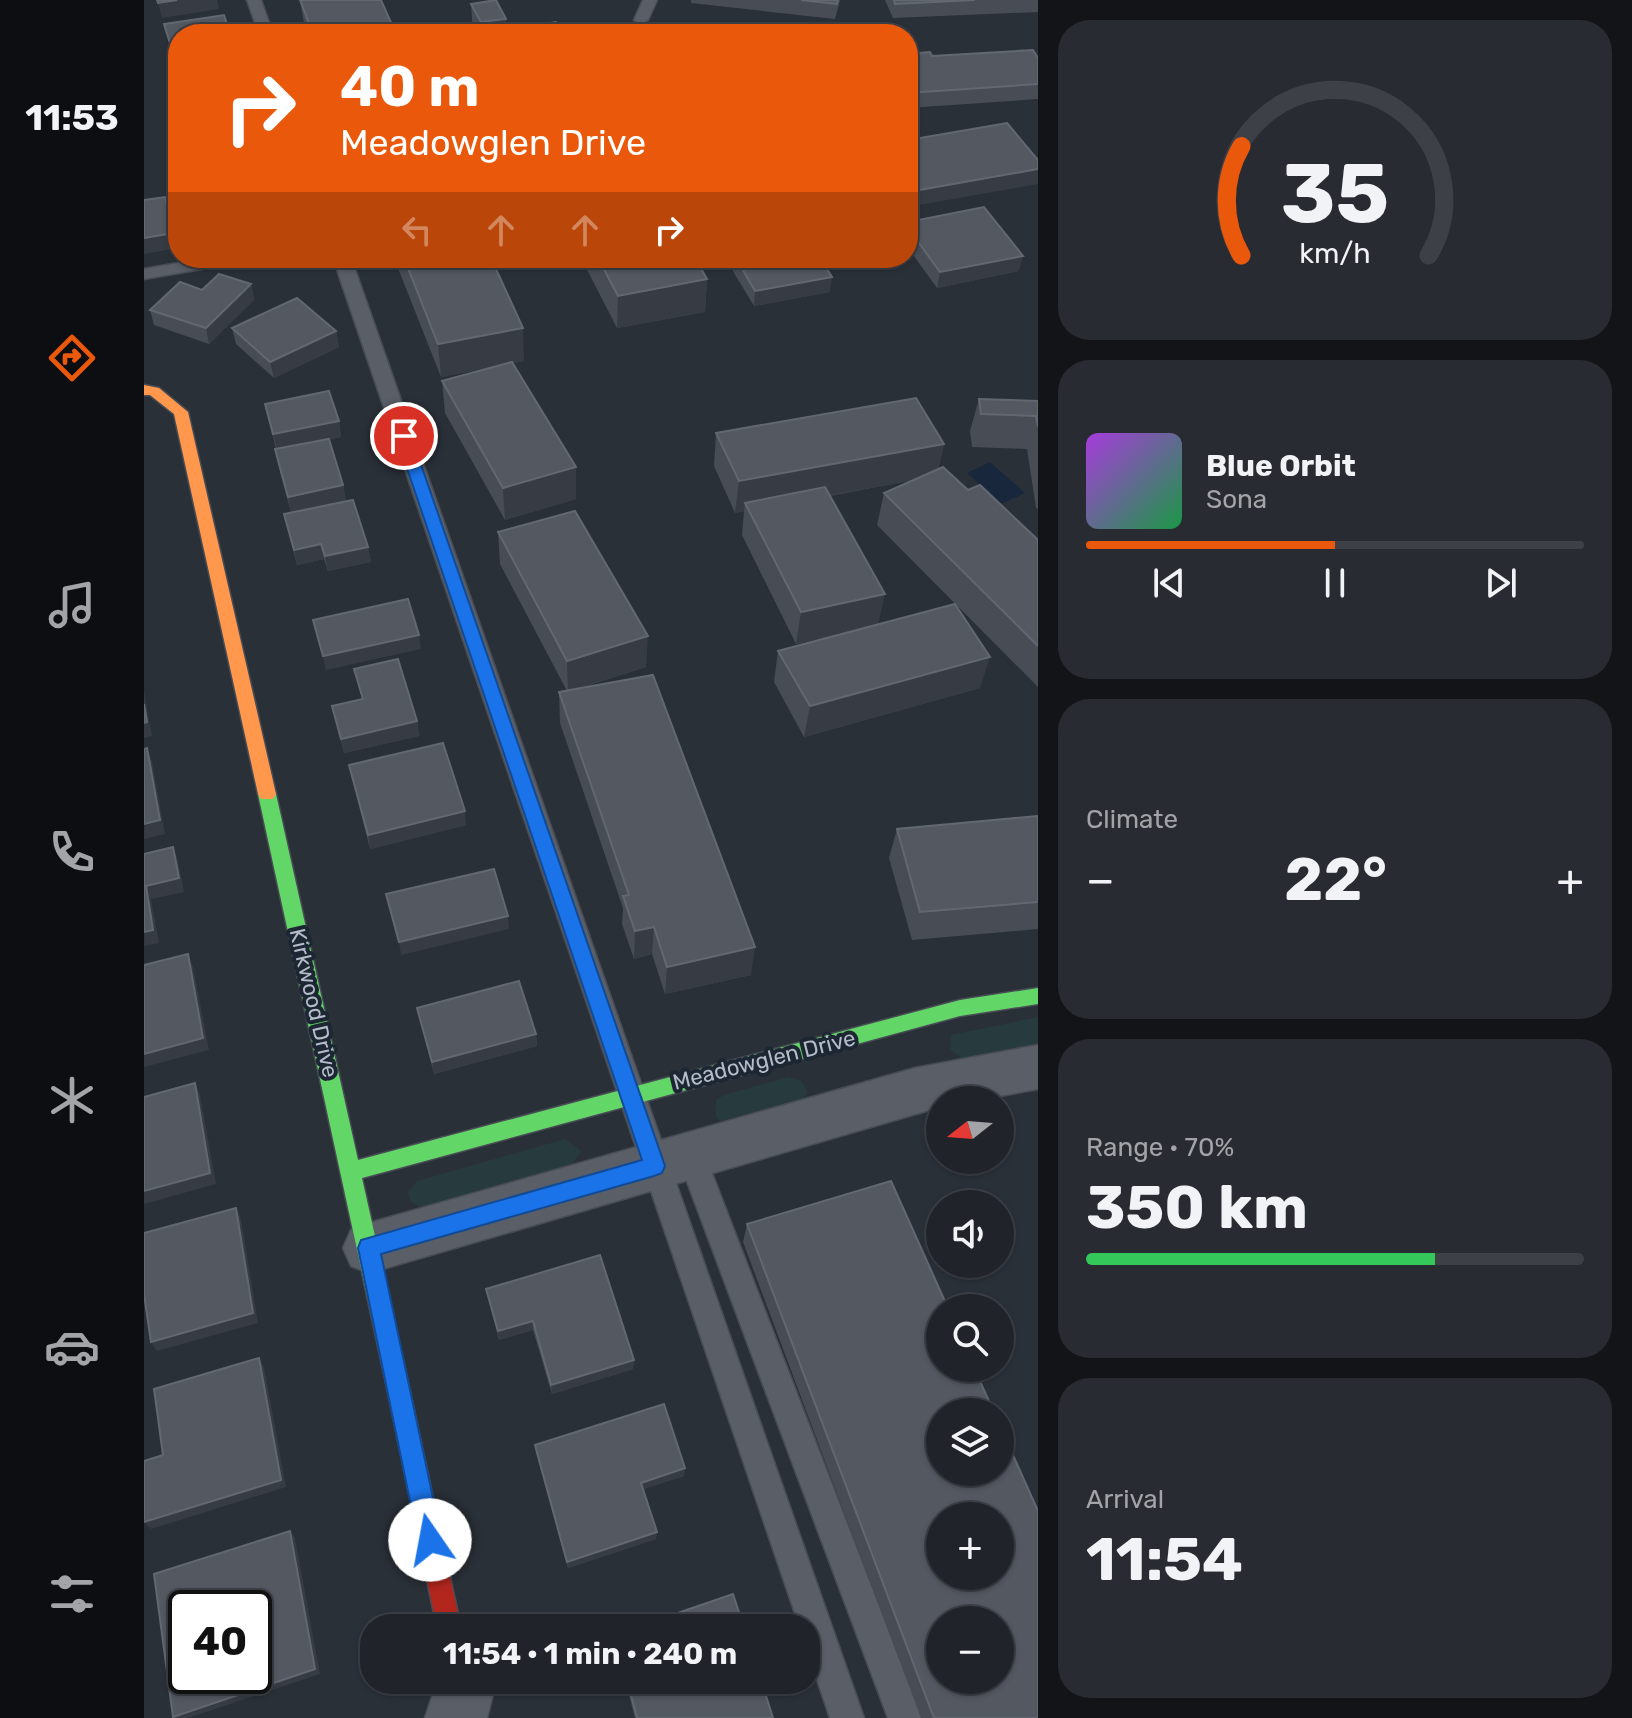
<!DOCTYPE html>
<html lang="en">
<head>
<meta charset="utf-8">
<style>
  body { margin:0; font-family:Rubik,sans-serif; background:#282c32; color:#f1f3f6; height:100vh; display:flex; flex-direction:column; font-size:30px; white-space:nowrap }
  * { box-sizing:border-box; margin:0 }
  p { font-size:26px; color:#a2a4a8 }
  .icon { flex:none; width:44px; height:44px; fill:none; stroke:currentColor; stroke-width:2; stroke-linecap:round; stroke-linejoin:round }
  .map { position:relative; flex:1; overflow:hidden }
  .drawer { display:flex; flex-direction:column; gap:20px; padding:20px; background:#121417; width:594px }
  .drawer>* { flex:none }
  .top-card { position:absolute; left:24px; top:24px; width:750px; height:244px; border-radius:32px; box-shadow:0 2px 6px #0004,0 0 0 2px #3d4147; background:#ea580c; color:#fff; overflow:hidden }
  .needle { width:52px; rotate:253deg }
  .tools { position:absolute; left:782px; top:1086px; display:grid; gap:16px }
  .tools a { display:grid; place-items:center; width:88px; height:88px; border-radius:50%; background:#20242a; box-shadow:0 2px 6px #0004,0 0 0 2px #3d4147; font-size:40px }
  .speed { position:absolute; left:24px; top:1590px; display:flex; gap:16px; font-size:40px; font-weight:700; text-align:center }
  .speed>* { display:grid; place-content:center; width:104px; height:104px; border-radius:50%; background:#20242a; box-shadow:0 2px 6px #0004,0 0 0 2px #3d4147; line-height:1 }
  .speed .limit { border:4px solid #111; border-radius:12px; background:#fff; color:#111 }
  .pin { position:absolute; display:grid; place-items:center; width:68px; height:68px; color:#fff; margin:-34px; border:4px solid #fff; border-radius:50%; box-shadow:0 2px 8px #0007 }
  .me { position:absolute; width:88px; margin:-44px; rotate:348deg; stroke-linejoin:round; filter:drop-shadow(0 0 6px #0008) }
  .turn { display:flex; align-items:center; gap:28px; height:168px; padding:0 40px; font-size:36px }
  .turn .icon { width:104px; height:104px; stroke-width:2.5 }
  .turn b { display:block; font-size:56px; line-height:68px }
  .lanes { display:flex; align-items:center; height:76px; padding:0 40px; background:#0003; justify-content:center; gap:40px; direction:ltr }
  .lanes .off { opacity:.35 }
  .big { font-size:60px; font-weight:700; line-height:1.1 }
  .drawer .tile { flex:1; display:flex; flex-direction:column; justify-content:center; gap:12px; min-width:0; padding:0 28px; border-radius:32px; background:#282c32 }
  .drawer .dial { align-items:center; gap:0 }
  .dial svg { height:208px; overflow:visible; fill:none; stroke:#3d4147; stroke-width:7; stroke-linecap:round; text-anchor:middle }
  .dial text { fill:#f1f3f6; stroke:none }
  .song { display:flex; align-items:center; gap:24px }
  .cover { width:96px; height:96px; border-radius:12px; background:linear-gradient(135deg,hsl(280 70% 55%),hsl(140 70% 35%)) }
  .played { height:8px; border-radius:4px; background:linear-gradient(90deg,#ea580c 50%,#3d4147 50%) }
  .keys { display:flex; justify-content:space-around; direction:ltr }
  .heat { display:flex; justify-content:space-between; align-items:center; font-size:44px; direction:ltr }
  .charge { height:12px; border-radius:6px; background:linear-gradient(90deg,#34c759 70%,#3d4147 0) }
  .trip { position:absolute; left:216px; top:1614px; width:460px; height:80px; border-radius:32px; background:#20242a; box-shadow:0 2px 6px #0004,0 0 0 2px #3d4147; font-weight:700; line-height:80px; text-align:center }
  main { display:flex; flex:1; min-height:0 }
  .menu { display:flex; flex-direction:column; width:144px; justify-content:space-around; align-items:center; background:#0d0e11; color:#a2a4a8 }
  .menu .icon { width:56px; height:56px }
  .menu .active { color:#ea580c }
  .menu b { font-size:36px; color:#f1f3f6 }
  .map>svg:first-child { display:block }
  .green { fill:#273a3e }
  .water { fill:#19273c }
  .lines { fill:none; stroke-linecap:round; stroke-linejoin:round }
  .lane-casing { stroke:#484c55; stroke-width:3 }
  .street-casing { stroke:#484c55; stroke-width:3 }
  .fast-casing { stroke:#484c55; stroke-width:3 }
  .slow-casing { stroke:#484c55; stroke-width:3 }
  .jam-casing { stroke:#484c55; stroke-width:3 }
  .lane { fill:#5a5e66; fill-rule:evenodd }
  .street { fill:#5a5e66; fill-rule:evenodd }
  .fast { fill:#63d668; fill-rule:evenodd }
  .slow { fill:#ff974d; fill-rule:evenodd }
  .jam { fill:#b3261e; fill-rule:evenodd }
  .wall { fill:#474c55 }
  .shaded-wall { fill:#373c44 }
  .building { fill:#535861; stroke:#626872; stroke-width:2; fill-rule:evenodd }
  .route { fill:#1a73e8; stroke:#114b97; stroke-width:2 }
  .labels { text-anchor:middle; dominant-baseline:central; stroke-width:8; stroke-linejoin:round; paint-order:stroke }
  .street-label { font-size:22px; fill:#b4bcc9; stroke:#1d2633 }
</style>
</head>
<body>
<main>
<nav class="menu">
<b>11:53</b>
<svg class="icon active" aria-label="directions" viewBox="0 0 24 24"><path d="M12 3l9 9-9 9-9-9zM9 14v-3h6M13 9l2 2-2 2"/></svg>
<svg class="icon" aria-label="music" viewBox="0 0 24 24"><path d="M9 18V5l10-2v13"/><circle cx="6" cy="18" r="3"/><circle cx="16" cy="16" r="3"/></svg>
<svg class="icon" aria-label="phone" viewBox="0 0 24 24"><path d="M5 4h4l2 5-3 2q2 4 5 5l2-3 5 2v4C11 20 4 13 5 4z"/></svg>
<svg class="icon" aria-label="climate" viewBox="0 0 24 24"><path d="M12 3v18M4 7l16 10M4 17L20 7"/></svg>
<svg class="icon" aria-label="car" viewBox="0 0 24 24"><path d="M5 17H2v-5l4-1 3-4h7l3 4 3 1v5h-3M9 17h6M6 11h13"/><circle cx="7" cy="17" r="2"/><circle cx="17" cy="17" r="2"/></svg>
<svg class="icon" aria-label="filters" viewBox="0 0 24 24"><path d="M4 7h16M4 17h16"/><circle cx="9" cy="7" r="2"/><circle cx="15" cy="17" r="2"/></svg>
</nav>
<div class="map">
<svg width="894" height="1718" viewBox="0 0 894 1718">
  <rect width="100%" height="100%" fill="#2a3038"/>
  <path class="green" d="M894,1017V1045L818,1059L806,1049L807,1035Z
    M644,1077L658,1081L663,1092L657,1104L579,1124L572,1117V1100L580,1095Z
    M421,1139L437,1151L429,1164L279,1209L267,1202L264,1192L273,1181Z"/>
  <path class="water" d="M846,462L881,493L857,504L823,473Z"/>
  <g class="lines">
    <defs>
      <path id="lane" d="M103,0H117L129,34H115Z
        M499,0H513L504,20L497,24L490,20Z
        M62,258H101L92,263L0,279V269Z
        M189,258H207L720,1718H686L662,1647V1628H656Z
        M547,1142L557,1146L561,1155L778,1718H744L533,1155L537,1146Z"/>
      <path id="street" d="M894,1045V1089L834,1100H796V1107L225,1273L207,1266L199,1248L207,1230L225,1223L771,1068Z
        M286,1680H346L349,1694L343,1718H281L289,1694Z"/>
      <path id="fast" d="M123,787L129,789L132,794L214,1160L816,1000L894,988V1004L816,1016L218,1178L266,1392L263,1400L255,1403L247,1400L244,1392L114,794L117,789Z"/>
      <path id="slow" d="M0,385L15,388L44,412L132,794L129,799H117L114,794L30,414L6,395H0Z"/>
      <path id="jam" d="M255,1381L263,1384L266,1392L317,1628H293L244,1392L247,1384Z"/>
    </defs>
    <use href="#lane" class="lane-casing"/>
    <use href="#street" class="street-casing"/>
    <use href="#fast" class="fast-casing"/>
    <use href="#slow" class="slow-casing"/>
    <use href="#jam" class="jam-casing"/>
    <use href="#lane" class="lane"/>
    <use href="#street" class="street"/>
    <use href="#fast" class="fast"/>
    <use href="#slow" class="slow"/>
    <use href="#jam" class="jam"/>
  </g>
  <path class="wall" d="M156,0L252,34H162Z
    M547,0H696L691,19L547,3Z
    M741,0H894V12L749,18Z
    M327,4L362,30L419,34H329Z
    M764,54L788,56L894,58V99L764,108Z
    M764,222L875,271L793,288L764,248Z
    M250,258H347L380,361L368,363L432,499L361,520L301,413L298,381L357,365L297,377Z
    M437,258H551L563,279L561,312L473,328Z
    M581,258H676L686,292L610,306Z
    M107,284L110,300L65,344L10,325L6,310Z
    M88,328L192,331L195,347L130,378L92,344Z
    M835,399L894,401V509L892,508L883,449L828,447L826,431Z
    M121,404L195,421L197,437L185,439L199,485L202,501L147,512L134,464L131,449H132Z
    M572,433L800,444L794,470L894,540V687L733,525L740,493L769,480L686,496L735,625L836,688L660,737L630,682L634,651L718,629L652,644L598,535L600,511L591,513L570,466Z
    M140,514L224,547L227,562L184,571L180,559L153,565Z
    M354,532L502,667L429,690L607,975L521,994L508,954L490,959L478,924L479,908L416,723L415,692L423,691L356,564Z
    M210,669L273,721L275,736L200,753L188,706L218,699Z
    M205,765L322,825L226,849Z
    M894,816V929L768,940L745,858L753,829Z
    M273,1008L392,1034L393,1046L290,1074Z
    M603,1224L894,1718H777L599,1242Z
    M342,1289L490,1360L489,1369L408,1394L389,1330L355,1340Z
    M391,1445L540,1476L499,1489L512,1539L424,1568L392,1453Z
    M481,1680H617L629,1718H491Z"/>
  <path class="shaded-wall" d="M33,0H73L75,9L18,18L14,3Z
    M362,19V34H338L337,22Z
    M29,53H34V68H32Z
    M894,169V184L764,207V192Z
    M30,233L34,248L0,254V238Z
    M879,256L875,271L793,288L796,272Z
    M688,277L686,292L610,306L611,291Z
    M563,279L561,312L473,328L474,296Z
    M107,284L110,300L65,344L62,328Z
    M379,328L380,361L297,377L294,344Z
    M192,331L195,347L130,378L126,362Z
    M195,421L197,437L133,449L129,434Z
    M800,444L792,476L605,510L601,503L600,511L591,513L595,481Z
    M432,467V499L361,520L359,488Z
    M199,485L202,501L147,512L144,497Z
    M177,544L180,559L153,565L150,550Z
    M224,547L227,562L184,571L181,556Z
    M741,594L734,625L652,644L657,612Z
    M275,635L277,649L182,670L179,656Z
    M504,636L502,667L424,691L423,661Z
    M846,657L836,688L660,737L666,706Z
    M0,691L8,736L0,738Z
    M273,721L275,736L200,753L197,739Z
    M3,748L8,762L21,834L0,839Z
    M321,811L322,825L226,849L224,835Z
    M29,847L34,861L40,892L7,899L15,943L0,946L2,886Z
    M364,916L365,929L257,955L255,942Z
    M510,927L508,954L490,959L491,931Z
    M611,947L607,975L521,994L523,967Z
    M44,954L49,967L65,1050L0,1067V1054Z
    M392,1034L393,1046L290,1074L288,1062Z
    M51,1083L56,1095L72,1184L0,1204V1191Z
    M92,1208L97,1219L114,1323L13,1351L7,1342Z
    M389,1321V1330L355,1340L354,1331Z
    M115,1358L120,1367L142,1487L7,1529L0,1522Z
    M490,1360L489,1369L408,1394L407,1385Z
    M541,1468L540,1476L496,1490L497,1483Z
    M146,1531L151,1538L176,1674L44,1718H31L29,1717Z
    M513,1532L512,1539L424,1568L423,1562Z"/>
  <path class="building" d="M13,0H33L14,3Z
    M156,0H237L252,34H169Z
    M352,0L362,19L337,22L327,4Z
    M657,0H694L693,4Z
    M750,0H831L751,4Z
    M80,15L86,34H34V53H29L20,24Z
    M412,22L419,34L345,33Z
    M453,30L485,34H451Z
    M889,50L894,58V84L764,93V54L786,52L788,56Z
    M863,123L894,160V169L764,192V140Z
    M21,197L30,233L0,238V200Z
    M840,207L879,256L796,272L764,228V222Z
    M260,258H347L379,328L294,344Z
    M454,258H551L563,279L474,296Z
    M592,258H676L688,277L611,291Z
    M75,274L107,284L62,328L6,310L36,282L58,290Z
    M153,298L192,331L126,362L88,328Z
    M368,362L432,467L359,488L298,381Z
    M185,391L195,421L129,434L121,404Z
    M772,398L800,444L595,481L572,433Z
    M835,399L894,401V427L892,416L837,414Z
    M185,439L199,485L144,497L131,449Z
    M799,467L824,490L836,485L894,540V646L740,493Z
    M681,487L741,594L657,612L601,503Z
    M209,500L224,547L181,556L177,544L150,550L140,514Z
    M431,511L504,636L423,661L354,532Z
    M264,599L275,635L179,656L169,620Z
    M811,604L846,657L666,706L634,651Z
    M254,659L273,721L197,739L188,706L219,699L210,669Z
    M509,675L611,947L523,967L510,927L491,931L479,896L485,895L415,692Z
    M0,704L3,722L0,723Z
    M299,743L321,811L224,835L205,765Z
    M3,748L16,820L0,824V749Z
    M894,816V902L776,912L753,829Z
    M29,847L35,878L2,886L9,930L0,932V854Z
    M350,869L364,916L255,942L242,894Z
    M44,954L59,1038L0,1054V965Z
    M375,981L392,1034L288,1062L273,1008Z
    M51,1083L66,1173L0,1191V1097Z
    M747,1181L804,1308H796V1368H830L850,1412H796V1472H856V1426L894,1511V1718H790L603,1224ZM796,1516H856V1576H796ZM796,1620H856V1680H796Z
    M92,1208L109,1313L7,1342L0,1294V1233Z
    M456,1255L490,1360L407,1385L389,1321L354,1331L342,1289Z
    M115,1358L137,1480L0,1522V1461L19,1455L10,1389Z
    M520,1404L541,1468L497,1483L513,1532L423,1562L391,1445Z
    M146,1531L171,1669L29,1717L10,1574ZM42,1608H110V1676H42Z
    M589,1594L600,1628H490Z
    M483,1680H617L629,1718H493Z"/>
  <path class="route" d="M260,432L267,436L521,1166L518,1173L510,1176L237,1254L298,1540L295,1549L286,1552L278,1549L274,1540L214,1248L217,1240L498,1160L252,436Z"/>
  <g class="labels">
    <g class="street-label">
      <text transform="translate(170 1003) rotate(77)">Kirkwood Drive</text>
      <text transform="translate(620 1060) rotate(-14)">Meadowglen Drive</text>
    </g>
  </g>
</svg>
<div class="tools">
<a><svg class="needle" viewBox="-14 -14 28 28"><path d="M0-13l5 13h-10z" fill="#e53935"/><path d="M0 13l5-13h-10z" fill="#a2a4a8"/></svg></a>
<a><svg class="icon" aria-label="sound" viewBox="0 0 24 24"><path d="M4 9h4l5-4v14l-5-4H4zM17 9q2 3 0 6"/></svg></a>
<a><svg class="icon" aria-label="search" viewBox="0 0 24 24"><circle cx="10" cy="10" r="6"/><path d="M15 15l6 6"/></svg></a>
<a><svg class="icon" aria-label="layers" viewBox="0 0 24 24"><path d="M12 4l9 5-9 5-9-5zM3 14l9 5 9-5"/></svg></a>
<a>+</a>
<a>−</a>
</div>
<div class="speed"><div class="limit">40</div></div>
<div class="pin" style="left:260px;top:436px;background:#d93025"><svg class="icon" aria-label="arrive" viewBox="0 0 24 24"><path d="M6 21V4h12l-3 4 3 4H6"/></svg></div>
<svg class="me" style="left:286px;top:1540px" viewBox="-20 -20 40 40"><circle r="19" fill="#fff"/><path d="M0-13L10 11 0 6-10 11z" fill="#1a73e8"/></svg>
<div class="trip">11:54 · 1 min · 240 m</div>
<div class="top-card">
<div class="turn"><svg class="icon" aria-label="right" viewBox="0 0 24 24"><path d="M7 20v-9h11M14 6l5 5-5 5"/></svg><div><b>40 m</b>Meadowglen Drive</div></div>
<div class="lanes"><svg class="icon off" aria-label="left" viewBox="0 0 24 24"><path d="M17 20v-9H6M10 6l-5 5 5 5"/></svg><svg class="icon off" aria-label="ahead" viewBox="0 0 24 24"><path d="M12 20V5M6 11l6-6 6 6"/></svg><svg class="icon off" aria-label="ahead" viewBox="0 0 24 24"><path d="M12 20V5M6 11l6-6 6 6"/></svg><svg class="icon" aria-label="right" viewBox="0 0 24 24"><path d="M7 20v-9h11M14 6l5 5-5 5"/></svg></div>
</div>
</div>
<section class="drawer">
<div class="tile dial"><svg viewBox="0 0 100 80">
<path d="M14 69A42 42 0 1 1 86 69"/>
<path d="M14 69A42 42 0 0 1 14 27" stroke="#ea580c"/>
<text x="50" y="56" font-size="32" font-weight="700">35</text>
<text x="50" y="72" font-size="11">km/h</text>
</svg></div>
<div class="tile">
<div class="song"><i class="cover"></i><div><b>Blue Orbit</b><p>Sona</p></div></div>
<div class="played"></div>
<div class="keys"><svg class="icon" aria-label="previous" viewBox="0 0 24 24"><path d="M18 5L8 12l10 7zM5 5v14"/></svg><svg class="icon" aria-label="pause" viewBox="0 0 24 24"><path d="M8 5v14M16 5v14"/></svg><svg class="icon" aria-label="next" viewBox="0 0 24 24"><path d="M6 5l10 7-10 7zM19 5v14"/></svg></div>
</div>
<div class="tile"><p>Climate</p>
<div class="heat"><a>−</a><b class="big">22°</b><a>+</a></div>
</div>
<div class="tile"><p>Range · 70%</p><b class="big">350 km</b><div class="charge"></div></div>
<div class="tile"><p>Arrival</p><b class="big">11:54</b></div>
</section>
</main>
</body>
</html>
